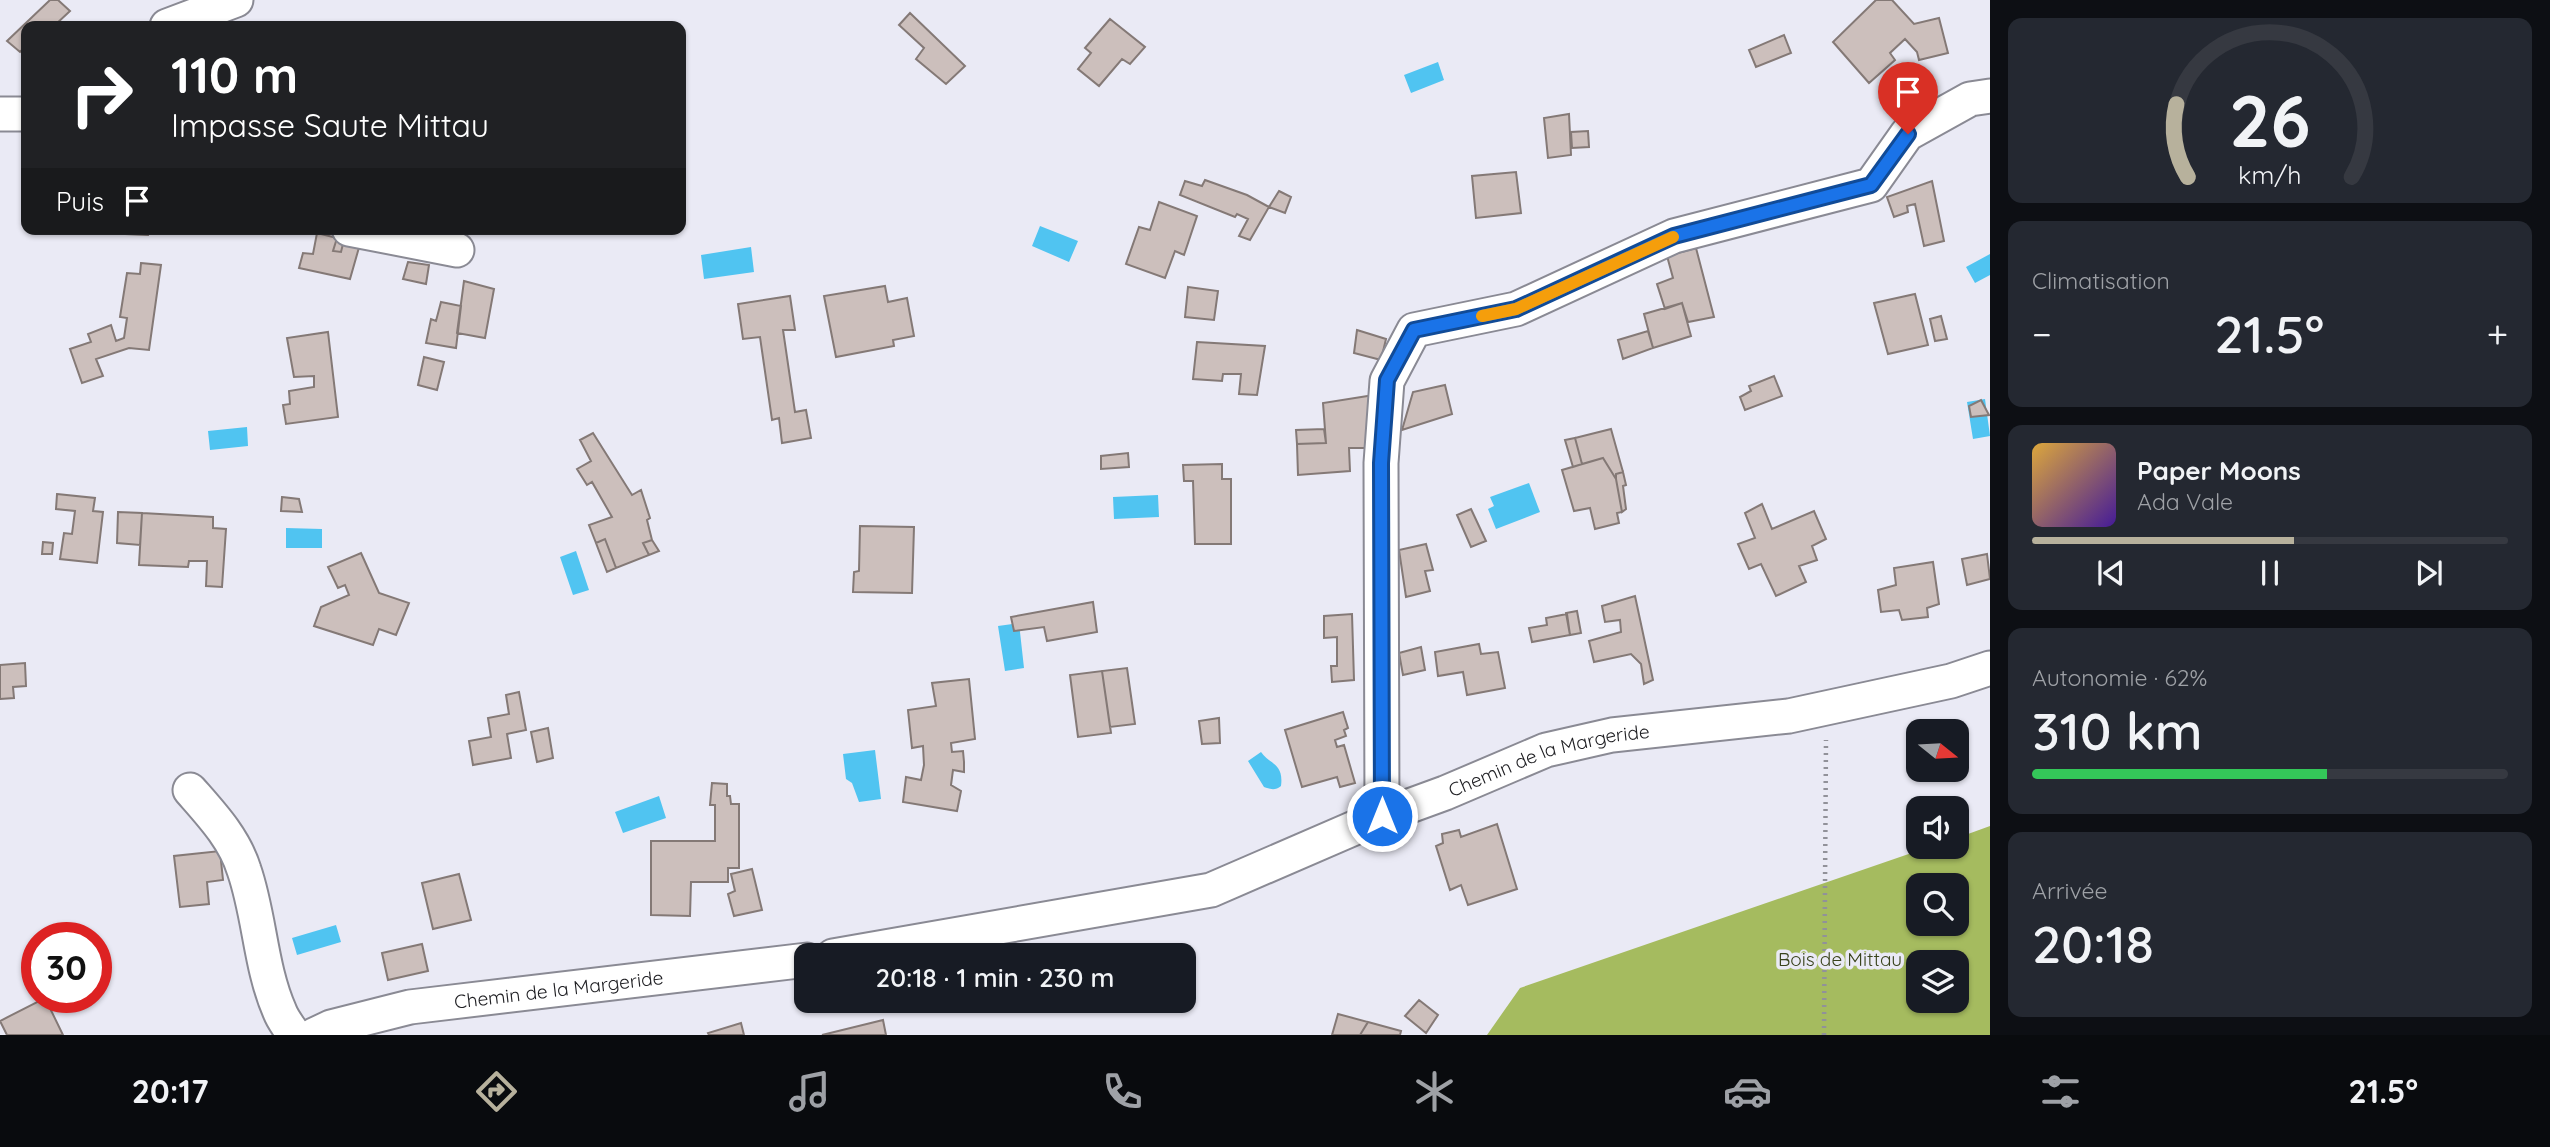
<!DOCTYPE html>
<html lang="fr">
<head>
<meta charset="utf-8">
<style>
  body { margin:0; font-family:Quicksand,sans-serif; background:#242831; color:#f1f3f6; height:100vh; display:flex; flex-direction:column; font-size:26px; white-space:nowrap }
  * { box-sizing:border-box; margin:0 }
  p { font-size:23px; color:#9ea1a6 }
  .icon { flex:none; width:38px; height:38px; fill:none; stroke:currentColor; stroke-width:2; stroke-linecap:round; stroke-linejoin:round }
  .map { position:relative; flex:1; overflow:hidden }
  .panel { display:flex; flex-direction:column; gap:18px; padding:18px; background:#0d0f14; width:560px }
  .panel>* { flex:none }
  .guide { position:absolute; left:21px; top:21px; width:665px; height:214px; border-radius:14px; box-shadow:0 2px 5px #0004; background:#202124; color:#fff; overflow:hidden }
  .needle { width:46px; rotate:108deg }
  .controls { position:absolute; left:1906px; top:719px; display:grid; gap:14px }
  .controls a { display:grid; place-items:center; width:63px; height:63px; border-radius:14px; background:#171b24; box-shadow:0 2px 5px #0004; font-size:35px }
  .speed { position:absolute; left:21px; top:922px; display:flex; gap:14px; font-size:35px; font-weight:700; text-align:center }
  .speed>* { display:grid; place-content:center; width:91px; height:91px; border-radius:50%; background:#171b24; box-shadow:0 2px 5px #0004; line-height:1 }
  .speed .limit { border:10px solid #d22; background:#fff; color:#111 }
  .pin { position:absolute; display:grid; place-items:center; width:60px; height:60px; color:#fff; margin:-72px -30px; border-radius:50% 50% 50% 0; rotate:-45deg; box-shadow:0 0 7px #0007 }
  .pin .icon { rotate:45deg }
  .me { position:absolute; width:77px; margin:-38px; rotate:0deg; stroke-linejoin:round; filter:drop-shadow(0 0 5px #0008) }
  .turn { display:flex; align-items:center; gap:24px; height:147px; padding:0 35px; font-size:32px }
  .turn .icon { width:91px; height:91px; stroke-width:2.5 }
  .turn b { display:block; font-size:49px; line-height:60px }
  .then { display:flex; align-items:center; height:66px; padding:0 35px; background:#0003; gap:14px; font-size:26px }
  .big { font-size:52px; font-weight:600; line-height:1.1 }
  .panel .tile { flex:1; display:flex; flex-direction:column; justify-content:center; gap:10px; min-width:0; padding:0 24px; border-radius:14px; background:#242831 }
  .panel .dial { align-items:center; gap:0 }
  .dial svg { height:182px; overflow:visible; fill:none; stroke:#363941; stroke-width:7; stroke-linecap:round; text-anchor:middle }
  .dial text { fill:#f1f3f6; stroke:none }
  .song { display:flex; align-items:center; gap:21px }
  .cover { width:84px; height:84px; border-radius:10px; background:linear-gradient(135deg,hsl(40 70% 55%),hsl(260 70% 35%)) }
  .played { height:7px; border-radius:4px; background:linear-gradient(90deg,#b7b19c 55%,#363941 55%) }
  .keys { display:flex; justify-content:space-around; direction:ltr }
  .heat { display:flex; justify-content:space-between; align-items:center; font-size:38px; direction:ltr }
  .charge { height:10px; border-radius:5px; background:linear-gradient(90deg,#34c759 62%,#363941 0) }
  .trip { position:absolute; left:794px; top:943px; width:402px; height:70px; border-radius:14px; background:#171b24; box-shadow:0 2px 5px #0004; font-weight:600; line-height:70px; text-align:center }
  .dock { display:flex; height:112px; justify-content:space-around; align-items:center; background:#090b0e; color:#9ea1a6 }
  .dock .icon { width:49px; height:49px }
  .dock .selected { color:#b7b19c }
  .dock b { font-size:32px; color:#f1f3f6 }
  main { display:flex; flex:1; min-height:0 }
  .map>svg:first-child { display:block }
  .forest { fill:#a5bb5f; fill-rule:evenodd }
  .water { fill:#50c4f1 }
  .building { fill:#ccbfbc; stroke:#847976; stroke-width:2 }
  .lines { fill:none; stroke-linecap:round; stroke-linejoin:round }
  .street-casing { stroke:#8a8a94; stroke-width:37 }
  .path { stroke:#919199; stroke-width:4.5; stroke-dasharray:2 5; stroke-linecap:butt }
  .street { stroke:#fff; stroke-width:33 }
  .route-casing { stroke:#114b97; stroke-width:18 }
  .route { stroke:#1a73e8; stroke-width:12 }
  .slow { stroke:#f59e0b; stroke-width:12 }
  .labels { text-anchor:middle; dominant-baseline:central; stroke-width:7; stroke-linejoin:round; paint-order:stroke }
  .street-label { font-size:19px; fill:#202024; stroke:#eaeaf5 }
  .park-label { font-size:19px; fill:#39431c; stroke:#eaeaf5 }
</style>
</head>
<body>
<main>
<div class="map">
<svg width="1990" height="1035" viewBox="0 0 1990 1035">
  <rect width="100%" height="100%" fill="#eaeaf5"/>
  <path class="forest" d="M1990,826V1035H1487L1520,988L1929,847H1956L1957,838ZM1918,886H1956V924H1918ZM1918,962H1956V1001H1918Z"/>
  <path class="water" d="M1438,62L1444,80L1411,93L1404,75Z
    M1040,226L1078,241L1069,262L1032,246Z
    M751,247L754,272L704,279L701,255Z
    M1990,254V275L1975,283L1966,267Z
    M1985,399L1990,436L1973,439L1967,402Z
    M247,427L248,446L210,450L208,431Z
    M1529,483L1540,512L1496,529L1488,509L1494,506L1490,497Z
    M1158,495L1159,517L1114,519L1113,497Z
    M286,528L322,529V548H286Z
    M576,551L589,590L573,595L560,557Z
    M1019,623L1024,668L1005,671L998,626Z
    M875,750L881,799L859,802L852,783L846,779L843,754Z
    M1261,752C1270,765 1284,763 1281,786C1275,791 1270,789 1264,787L1248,761Z
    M659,796L666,818L623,833L615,812Z
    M336,925L341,942L297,955L292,938Z"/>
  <path class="building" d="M50,0H58L70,11L54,26H26V46L20,52L7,41Z
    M1876,0H1892L1914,24L1939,18L1948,53L1919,60L1917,52L1905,39L1890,53L1895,60L1869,83L1833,42Z
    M910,13L965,66L946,84L916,59L924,48L899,25Z
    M1110,19L1145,47L1130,64L1122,59L1099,86L1078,69L1091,53L1085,48Z
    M1784,35L1791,53L1756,67L1749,50Z
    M1569,114L1571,155L1548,158L1544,118Z
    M1588,131L1589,147L1572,148L1571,132Z
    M1516,172L1521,213L1476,218L1472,176Z
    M1205,180L1247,195L1269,207L1250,240L1239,236L1248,219L1237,214L1235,217L1180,195L1185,181L1202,186Z
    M1932,181L1944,241L1924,246L1915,204L1907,206L1908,212L1894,217L1887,197Z
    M1279,191L1291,197L1285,213L1269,207Z
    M1159,202L1197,216L1184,255L1175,251L1165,278L1126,264L1139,227L1150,230Z
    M126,229H149L148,235L126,234Z
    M317,233L337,238L333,251L341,252L344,240L360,244L350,279L299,268L303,253L313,254Z
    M337,238L344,240L341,252L333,251Z
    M1696,248L1714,317L1688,322L1682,303L1665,309L1657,284L1673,278L1667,256Z
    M408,262L429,265L426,284L403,279Z
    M141,263L161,265L149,350L129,348L96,359L103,376L82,383L70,349L91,342L88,334L111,325L116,341L124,338L127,318L120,317L127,273L140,274Z
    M464,281L494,289L485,338L457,333Z
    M885,286L888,302L907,298L914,336L893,340L894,346L836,357L824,296Z
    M1188,287L1218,291L1214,320L1185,317Z
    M1915,294L1928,345L1888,354L1874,303Z
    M790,296L795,330H783L795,412L806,410L811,438L782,443L779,418L772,420L760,337L743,339L738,304Z
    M441,302L461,306L456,348L426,343L431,319L436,321Z
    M1682,303L1691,336L1653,348L1644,314Z
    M1941,316L1947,339L1935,341L1930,319Z
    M1357,330L1386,339L1381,360L1354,353Z
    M1648,331L1653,348L1623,359L1618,340Z
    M328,332L338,417L286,424L283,405L290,404L289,391L314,387V376L294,377L287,338Z
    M1197,342L1265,346L1257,395L1239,394L1241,374H1223L1222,381L1193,379Z
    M424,357L444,362L437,390L418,385Z
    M1774,376L1782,396L1745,410L1740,397L1751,391L1749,386Z
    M1445,385L1452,414L1402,430L1413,392Z
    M1374,395L1367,448H1349L1350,471L1298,475L1297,444L1326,443L1323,403Z
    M1981,400L1989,415L1971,417L1969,406Z
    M1324,429L1326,443L1297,444L1296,430Z
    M1611,429L1623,472L1616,474V479L1603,458L1582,464L1575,438Z
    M593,433L632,495L641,490L650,518L647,520L652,540L643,543L649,555L616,568L605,539L596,543L589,525L612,517L592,482L587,485L577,469L591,461L580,440Z
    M1575,438L1582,464L1573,467L1565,440Z
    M1128,453L1129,467L1101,469V456Z
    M1603,458L1616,479L1622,512L1617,513L1619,523L1595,529L1590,508L1574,511L1562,470Z
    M1222,464V479H1231V544H1195L1193,481H1184L1183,465Z
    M1623,472L1626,485L1623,486L1626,509L1622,512L1616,479V474Z
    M57,494L95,498L93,511L103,512L97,563L60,559L64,533L72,534L75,511L56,509Z
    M282,497L299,499L302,512L281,511Z
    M1762,504L1772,529L1814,511L1826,539L1812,546L1817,560L1799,566L1806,582L1776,596L1761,564L1749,569L1738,544L1755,538L1745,513Z
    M1471,509L1486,541L1471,547L1457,515Z
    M118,512L142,513L140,545L117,543Z
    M142,513L213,517V528L226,529L222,587L206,586L207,561H189L188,567L139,565Z
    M860,526L914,527L912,593L853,592L854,572L859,571Z
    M605,539L616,568L607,572L596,543Z
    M652,540L659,551L649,555L643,543Z
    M43,542L53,543L52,554H42Z
    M1426,544L1433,570L1425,571L1430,591L1406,597L1399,550Z
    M361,553L379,593L409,603L396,635L379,629L373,645L314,626L321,607L349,595L345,585L338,588L328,567Z
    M1987,554L1990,579L1967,585L1962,559Z
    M1933,562L1939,604L1927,608L1928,617L1902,620L1899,610L1881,612L1878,590L1896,585L1894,568Z
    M1635,596L1653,680L1644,684L1641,664L1631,654L1594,662L1589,641L1621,632L1620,620L1605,622L1602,606Z
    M1093,602L1097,632L1047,641L1044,627L1014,631L1011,617Z
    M1577,611L1581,633L1570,635L1566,613Z
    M1352,614L1354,680L1332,682L1331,666H1337V637L1324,638V616Z
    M1567,614L1570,635L1532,642L1529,628L1547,625L1546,618Z
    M1479,644L1481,654L1498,652L1505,688L1467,695L1463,672L1438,676L1435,652Z
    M1421,647L1425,670L1403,675L1399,653Z
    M25,663L26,686L13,687L14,698L0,699V665Z
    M1127,668L1135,724L1110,727L1102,671Z
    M1102,671L1111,733L1078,737L1070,675Z
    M969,679L975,739L951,743L952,752L963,751L964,762V772L953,770L951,785L961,791L957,811L903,802L906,777L921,780L924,765L923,746L912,748L908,710L936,706L932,683Z
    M519,692L526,730L507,734L511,758L473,765L469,741L491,737L488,718L509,714L506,695Z
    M1343,712L1348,728L1344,730L1346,736L1335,740L1337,747L1344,745L1355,783L1340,787L1337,777L1302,787L1285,730Z
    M1219,718L1220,743L1202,744L1199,721Z
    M548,728L553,758L537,762L531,732Z
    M712,783L727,784V796H730L731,804H739V868H728V882H691L690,916L651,915V841H715V805H710Z
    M1497,824L1517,889L1468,905L1461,885L1450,890L1436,846L1443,843L1442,834L1459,830L1461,837Z
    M220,851L223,880L207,882L209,904L180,907L174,856Z
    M752,869L762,910L734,916L728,894L735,891L731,874Z
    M459,874L471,920L433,929L422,883Z
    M422,944L428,971L388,980L382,953Z
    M45,998L63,1035H7L0,1021Z
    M1419,1000L1438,1015L1426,1033L1405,1016Z
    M1338,1014L1368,1022L1360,1035H1332Z
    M883,1020L886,1035H822Z
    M1368,1022L1401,1031L1400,1035H1360Z
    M741,1023L744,1035H709L708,1033Z"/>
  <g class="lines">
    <defs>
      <g id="street">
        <path d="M167,26L236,0"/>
        <path d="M0,114H26"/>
        <path d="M349,229L457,250"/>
        <path d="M190,790C211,814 234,838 244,870C260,916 260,967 280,1012C283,1020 289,1027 294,1035"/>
        <path d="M1382,816L1381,463L1387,381L1414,330L1516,309L1674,236L1871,185L1907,134L1970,99L1990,96"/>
        <path id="s1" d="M833,956L1211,890L1382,816L1445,793L1546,750L1612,735L1789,716L1951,681L1990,668"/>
        <path id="s2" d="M314,1035L331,1027L410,1007L807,960"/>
      </g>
    </defs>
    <use href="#street" class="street-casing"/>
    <path class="path" d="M1824,1035L1826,740"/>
    <use href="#street" class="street"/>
  </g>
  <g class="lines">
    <defs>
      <path id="route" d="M1382,816L1381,463L1387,380L1414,330L1516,309L1674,236L1871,185L1908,134"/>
    </defs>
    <use href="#route" class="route-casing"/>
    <use href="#route" class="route"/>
    <path class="slow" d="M1482,316L1516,309L1673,237"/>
  </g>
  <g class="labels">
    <g class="street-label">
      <text stroke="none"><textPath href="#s1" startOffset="747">Chemin de la Margeride</textPath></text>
      <text stroke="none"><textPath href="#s2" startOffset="250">Chemin de la Margeride</textPath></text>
    </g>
    <g class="park-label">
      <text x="1840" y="959">Bois de Mittau</text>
    </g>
  </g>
</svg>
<div class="controls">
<a><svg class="needle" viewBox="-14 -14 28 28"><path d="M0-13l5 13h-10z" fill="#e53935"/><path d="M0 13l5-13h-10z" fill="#9ea1a6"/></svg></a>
<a><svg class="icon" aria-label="sound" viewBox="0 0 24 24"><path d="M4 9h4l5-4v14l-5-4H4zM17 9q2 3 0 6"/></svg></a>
<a><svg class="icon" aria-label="search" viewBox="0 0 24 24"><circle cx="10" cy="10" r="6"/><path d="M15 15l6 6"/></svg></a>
<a><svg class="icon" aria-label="layers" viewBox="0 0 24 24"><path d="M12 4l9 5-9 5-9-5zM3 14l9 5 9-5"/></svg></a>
</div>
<div class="speed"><div class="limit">30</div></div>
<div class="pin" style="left:1908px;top:134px;background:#d93025"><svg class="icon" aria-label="arrive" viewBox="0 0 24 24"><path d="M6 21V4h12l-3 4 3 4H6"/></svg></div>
<svg class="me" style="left:1382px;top:816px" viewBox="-20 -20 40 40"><circle r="17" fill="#1a73e8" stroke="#fff" stroke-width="3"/><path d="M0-11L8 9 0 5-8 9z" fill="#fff"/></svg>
<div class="trip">20:18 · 1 min · 230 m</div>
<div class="guide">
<div class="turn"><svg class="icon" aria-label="right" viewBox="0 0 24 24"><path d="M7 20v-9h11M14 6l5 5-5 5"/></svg><div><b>110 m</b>Impasse Saute Mittau</div></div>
<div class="then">Puis<svg class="icon" aria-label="arrive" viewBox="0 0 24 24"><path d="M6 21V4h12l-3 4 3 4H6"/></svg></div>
</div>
</div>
<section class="panel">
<div class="tile dial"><svg viewBox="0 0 100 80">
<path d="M14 69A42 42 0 1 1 86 69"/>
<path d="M14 69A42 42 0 0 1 9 37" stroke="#b7b19c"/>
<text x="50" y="56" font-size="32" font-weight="700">26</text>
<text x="50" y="72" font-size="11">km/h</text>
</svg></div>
<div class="tile"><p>Climatisation</p>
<div class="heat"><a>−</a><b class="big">21.5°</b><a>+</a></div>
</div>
<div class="tile">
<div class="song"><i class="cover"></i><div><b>Paper Moons</b><p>Ada Vale</p></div></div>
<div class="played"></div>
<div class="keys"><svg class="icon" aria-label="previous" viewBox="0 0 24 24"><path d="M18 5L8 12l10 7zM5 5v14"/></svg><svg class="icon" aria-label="pause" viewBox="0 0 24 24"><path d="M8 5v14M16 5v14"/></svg><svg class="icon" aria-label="next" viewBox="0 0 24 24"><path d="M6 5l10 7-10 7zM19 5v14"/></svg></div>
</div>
<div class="tile"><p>Autonomie · 62%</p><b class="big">310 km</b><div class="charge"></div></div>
<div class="tile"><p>Arrivée</p><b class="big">20:18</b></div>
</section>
</main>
<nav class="dock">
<b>20:17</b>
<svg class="icon selected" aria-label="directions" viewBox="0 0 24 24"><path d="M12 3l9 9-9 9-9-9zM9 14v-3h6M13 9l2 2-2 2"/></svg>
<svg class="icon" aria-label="music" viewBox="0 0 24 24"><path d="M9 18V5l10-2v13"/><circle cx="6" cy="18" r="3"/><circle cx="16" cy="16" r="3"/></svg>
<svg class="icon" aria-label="phone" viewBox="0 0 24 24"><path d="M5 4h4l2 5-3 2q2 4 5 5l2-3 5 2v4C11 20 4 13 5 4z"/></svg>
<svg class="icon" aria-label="climate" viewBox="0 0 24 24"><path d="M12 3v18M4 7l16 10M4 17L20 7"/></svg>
<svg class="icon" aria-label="car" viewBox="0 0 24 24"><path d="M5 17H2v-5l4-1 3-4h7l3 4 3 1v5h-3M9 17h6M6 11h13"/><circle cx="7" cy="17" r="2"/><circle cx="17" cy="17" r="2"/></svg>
<svg class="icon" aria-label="filters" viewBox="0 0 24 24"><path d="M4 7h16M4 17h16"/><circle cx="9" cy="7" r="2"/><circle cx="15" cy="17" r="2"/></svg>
<b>21.5°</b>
</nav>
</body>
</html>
